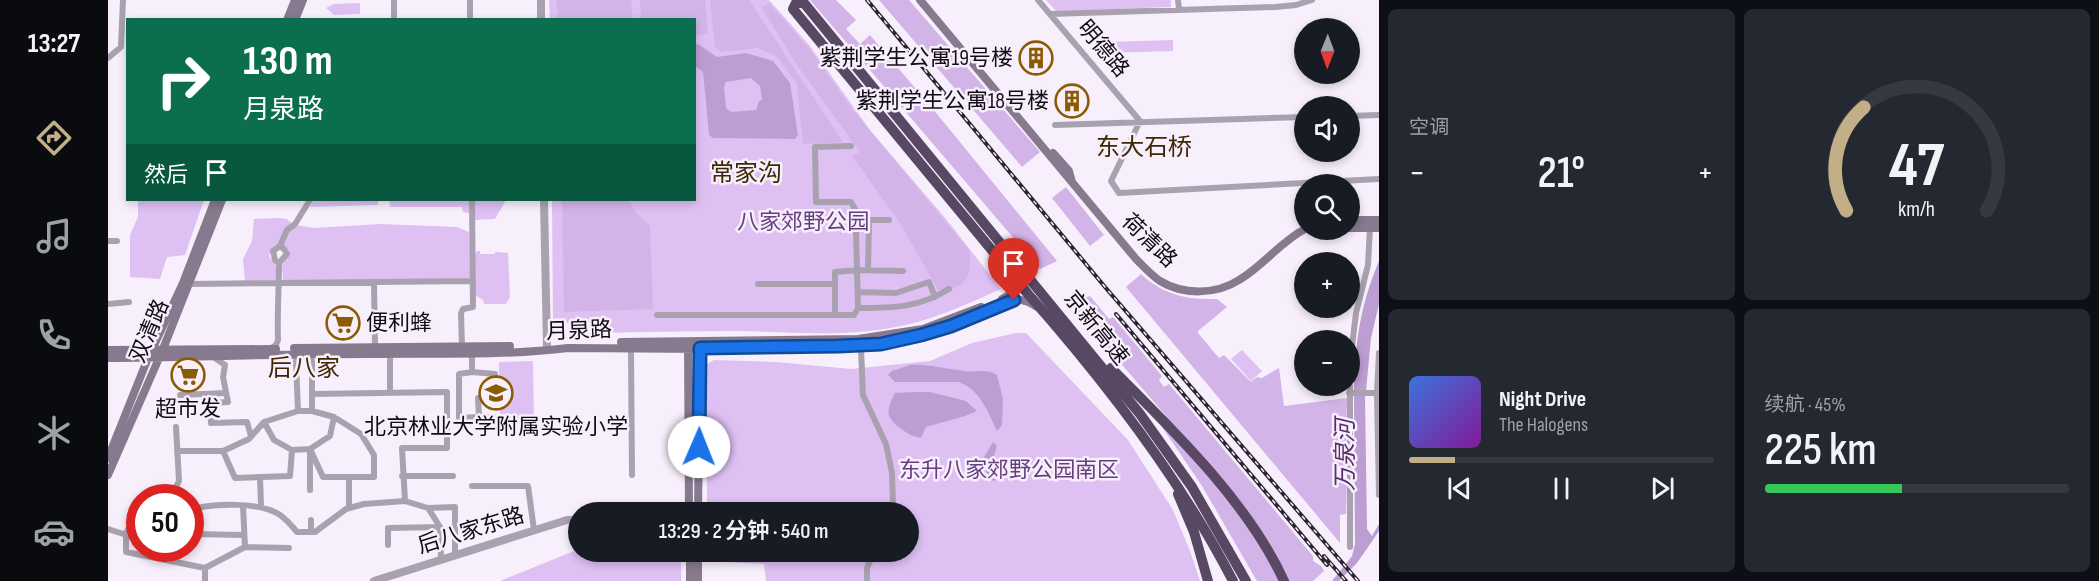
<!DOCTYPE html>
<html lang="zh">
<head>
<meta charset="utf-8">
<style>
  body { margin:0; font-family:"Sofia Sans Condensed","Noto Sans SC",sans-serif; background:#242831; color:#f1f3f6; height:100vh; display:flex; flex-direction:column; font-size:22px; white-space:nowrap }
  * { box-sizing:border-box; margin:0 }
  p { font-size:20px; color:#9ea1a6 }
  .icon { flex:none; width:33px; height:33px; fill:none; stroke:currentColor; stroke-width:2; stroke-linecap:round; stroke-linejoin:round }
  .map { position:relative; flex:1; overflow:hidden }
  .sheet { display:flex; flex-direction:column; gap:9px; padding:9px; background:#0d0f14; width:720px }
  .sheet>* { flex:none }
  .banner { position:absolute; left:18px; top:18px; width:570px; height:183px; border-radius:0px; box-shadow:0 3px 9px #0003; background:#0b6e4f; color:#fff; overflow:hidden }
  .needle { width:39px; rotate:181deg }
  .tools { position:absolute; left:1186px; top:18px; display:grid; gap:12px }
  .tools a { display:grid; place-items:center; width:66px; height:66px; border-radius:50%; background:#171b24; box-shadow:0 3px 9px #0003; font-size:30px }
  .speed { position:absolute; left:18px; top:484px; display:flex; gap:12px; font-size:30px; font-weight:700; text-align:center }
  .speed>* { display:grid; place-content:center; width:78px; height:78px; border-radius:50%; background:#171b24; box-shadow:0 3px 9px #0003; line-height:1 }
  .speed .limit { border:9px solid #d22; background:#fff; color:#111 }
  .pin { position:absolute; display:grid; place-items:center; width:51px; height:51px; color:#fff; margin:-62px -26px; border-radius:50% 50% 50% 0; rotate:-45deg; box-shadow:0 0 6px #0007 }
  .pin .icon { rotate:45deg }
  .me { position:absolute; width:66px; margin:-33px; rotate:1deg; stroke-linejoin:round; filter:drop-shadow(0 0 4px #0008) }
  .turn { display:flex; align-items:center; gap:21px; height:126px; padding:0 18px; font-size:27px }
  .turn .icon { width:78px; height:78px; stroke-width:2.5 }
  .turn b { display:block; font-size:42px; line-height:51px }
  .then { display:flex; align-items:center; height:57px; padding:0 18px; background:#0003; gap:12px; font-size:22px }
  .big { font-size:45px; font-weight:600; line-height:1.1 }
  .sheet .widget { flex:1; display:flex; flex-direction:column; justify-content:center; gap:9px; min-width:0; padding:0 21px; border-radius:9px; background:#242831 }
  .sheet .dial { align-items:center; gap:0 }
  .dial svg { height:156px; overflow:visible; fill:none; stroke:#363941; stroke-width:7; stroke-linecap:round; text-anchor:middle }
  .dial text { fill:#f1f3f6; stroke:none }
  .song { display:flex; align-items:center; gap:18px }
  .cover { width:72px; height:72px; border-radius:9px; background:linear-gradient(135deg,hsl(220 70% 55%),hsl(290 70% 35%)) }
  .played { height:6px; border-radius:3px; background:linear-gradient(90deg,#c3af87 15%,#363941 15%) }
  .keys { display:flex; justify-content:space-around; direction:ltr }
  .heat { display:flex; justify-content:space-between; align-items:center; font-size:33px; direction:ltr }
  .charge { height:9px; border-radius:4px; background:linear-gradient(90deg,#34c759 45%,#363941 0) }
  .sheet .tiles { flex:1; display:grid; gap:9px; grid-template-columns:repeat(2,1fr) }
  .trip { position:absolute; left:460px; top:502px; width:351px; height:60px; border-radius:30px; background:#171b24; box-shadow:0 3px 9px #0003; font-weight:600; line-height:60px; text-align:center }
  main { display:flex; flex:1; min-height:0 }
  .menu { display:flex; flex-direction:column; width:108px; justify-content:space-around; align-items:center; background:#090b0e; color:#9ea1a6 }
  .menu .icon { width:42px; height:42px }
  .menu .on { color:#c3af87 }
  .menu b { font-size:27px; color:#f1f3f6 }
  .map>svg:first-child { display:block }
  .green { fill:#dec0f3 }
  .forest { fill:#d3b4e9 }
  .water { fill:#bd9ed2; fill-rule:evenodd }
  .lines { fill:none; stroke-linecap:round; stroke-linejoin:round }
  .minor { stroke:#aaa1b0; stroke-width:6 }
  .tertiary { stroke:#aaa1b0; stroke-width:8 }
  .secondary { stroke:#877a8f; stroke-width:8 }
  .motorway { stroke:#584864; stroke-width:10 }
  .rail-casing { stroke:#2c2530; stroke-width:4 }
  .rail { stroke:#f7effc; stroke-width:1.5; stroke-dasharray:4.5; stroke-linecap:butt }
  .route-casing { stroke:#114b97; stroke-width:15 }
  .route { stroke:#1a73e8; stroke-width:10 }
  .labels { text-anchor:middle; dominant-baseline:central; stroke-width:5; stroke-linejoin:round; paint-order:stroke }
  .street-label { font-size:22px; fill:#120b16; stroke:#f7effc }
  .poi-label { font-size:22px; fill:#120b16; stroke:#f7effc; text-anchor:end }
  .park-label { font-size:22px; fill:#673e7f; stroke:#f7effc }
  .neighbourhood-label { font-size:24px; fill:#3e2702; stroke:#f7effc }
  .water-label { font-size:24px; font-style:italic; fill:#562e6d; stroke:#f7effc }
</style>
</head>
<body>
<main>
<nav class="menu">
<b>13:27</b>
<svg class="icon on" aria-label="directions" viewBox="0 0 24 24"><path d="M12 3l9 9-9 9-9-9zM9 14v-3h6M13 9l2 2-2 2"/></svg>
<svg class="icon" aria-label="music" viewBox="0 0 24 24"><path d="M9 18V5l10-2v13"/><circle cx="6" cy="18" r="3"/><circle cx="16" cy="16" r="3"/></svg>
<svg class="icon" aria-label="phone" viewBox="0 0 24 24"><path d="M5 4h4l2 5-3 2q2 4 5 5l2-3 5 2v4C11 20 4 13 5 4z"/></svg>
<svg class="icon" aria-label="climate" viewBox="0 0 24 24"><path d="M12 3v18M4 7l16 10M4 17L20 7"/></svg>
<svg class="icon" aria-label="car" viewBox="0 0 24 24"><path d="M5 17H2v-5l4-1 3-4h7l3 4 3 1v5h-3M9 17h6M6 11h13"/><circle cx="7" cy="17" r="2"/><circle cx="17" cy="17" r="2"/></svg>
</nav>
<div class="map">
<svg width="1271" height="581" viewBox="0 0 1271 581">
  <rect width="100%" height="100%" fill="#f7effc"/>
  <path class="green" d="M441,0H661L702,46L762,130L838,219L893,289C857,305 821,322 782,328C732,337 678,332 627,331C580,331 533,332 486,333L487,323H445L444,200H586V20L442,19Z
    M938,0H1063V7L948,11Z
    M252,3V14L226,15L218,8L226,4Z
    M1065,40V51L999,53V42Z
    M30,200H96L77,255L59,257L52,279L22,277V235L30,217Z
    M206,200H270V205L202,207Z
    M281,200H361V213L355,212L354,207H282Z
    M365,200H398L387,219L365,220Z
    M168,218L179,219L183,223L171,246L163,251L161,256L169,267L168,281L137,282L135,259L144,241L146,219Z
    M272,224L349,227L361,232L362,277L358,280L175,281L174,264L180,257L174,246L182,230L188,225L205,228Z
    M369,251H372V254H387V252L400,253L402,297L398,304H376L375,300L367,295V255Z
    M908,333H918L1020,440L1065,510L1082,551L1092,581H658L656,564L598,561V552H801V513H599V364L606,360L669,362L743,369L822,361L864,343Z
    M1134,350L1154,371L1143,381L1123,359Z
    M425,361L426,424H376V414H392L391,362Z
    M471,549V552H573V581H392Z"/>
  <path class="forest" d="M448,0H523L525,19H450Z
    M532,0H597L600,34L587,35L586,20L533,19Z
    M602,0H641L735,142L695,144L689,84L669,57L650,48L613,52L607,47Z
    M702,0H728L748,20L738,29L752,44L762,35L825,109L949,261L932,269Z
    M771,0H801L932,152L914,167Z
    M661,3L701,48L744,109L861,250C863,263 863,279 850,286C845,289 836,289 830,290L792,223L744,156L752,152L689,65L653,7Z
    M958,187L996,235L982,246L944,198Z
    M454,200H521L528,213L542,226L545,309L456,312Z
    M1033,274C1055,295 1080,300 1109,299L1119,307L1090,331V333L1111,358L1116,355L1143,382L1149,377L1154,378L1171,368L1176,406L1239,398L1238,465L1230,475L1239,478L1238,514L1232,515V543L1018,287Z
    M982,296L1001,319L1005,317L1054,376L1051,380L1056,387L1061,384L1205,556V561L1213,566L1216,571L1205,581H1149L1094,486L1054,427L1058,416L962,304Z"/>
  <path class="water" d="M590,44L609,57L638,53L665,61L682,83L690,135L687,139L605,138L601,135L595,72L587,66V45ZM643,78L652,86L654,100L651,101L648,110L623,112L618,108L616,87L618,82Z
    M1271,261V304L1263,338L1258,391H1246C1247,343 1252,306 1271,261Z
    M802,365C821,364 838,369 856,371C868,373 878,368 889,375L895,399L894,425L889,431C880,412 872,390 851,382H787L780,375L784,371Z
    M806,392H822L858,401L869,411L857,416L818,427L813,438C805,436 801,435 795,430C778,418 777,413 787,393Z
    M1246,396H1257L1259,529L1264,536L1271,524V531L1249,563L1231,581H1224L1244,556L1247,544Z
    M885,442L889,446L885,459L894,474L891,478L885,481L880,478L875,459Z"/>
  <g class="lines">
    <path class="minor" d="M286,0V20
      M362,0V20
      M930,0L1032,121
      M1070,0L1071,9
      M942,14L1167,7L1188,5L1204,0
      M0,58L13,47L15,0
      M1242,116L1271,115
      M1032,121L1003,181L1011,193L1271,179
      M947,125L1197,117
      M743,146L707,147L708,202H743L752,218L761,220
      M0,241H9
      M171,263L179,254L176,249L172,246
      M760,270L761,220H781
      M266,282L267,347
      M81,284L365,281
      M650,284H727
      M750,292L788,293L821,282L827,297
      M0,304L21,302
      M750,308L749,270L795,271
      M549,315H746L750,308C786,308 810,308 841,289
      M727,315V272L749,270L748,231
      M354,347L353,313L355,309L365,307L364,200
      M747,347L753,349L755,395L778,444L784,473L785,505L781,513
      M162,349L168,345L170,340C169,314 171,289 171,263L167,260L165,251L172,246L179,230L187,224L202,200
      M523,352L524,475
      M359,353L364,357V372L387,374V398H370L371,417L351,418V374L364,372
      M1271,353L1269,393L1271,495
      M104,356L117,365L115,377L120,402L102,403L103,423L139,422L143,436
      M282,359V392
      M188,361L190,411
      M1242,363L1248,313L1260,265L1262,228
      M1242,386V547
      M1241,393H1269
      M204,394L339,392V448H294L297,501L320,508L332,527
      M72,395L118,393
      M204,411V361
      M156,422L166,440L184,450
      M69,451H115L141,439L156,422L190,411H204L226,417L253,434L266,455V477H215L202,449L222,436L226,417
      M115,451L127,478L182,476L184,450L202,449V490
      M294,476H345
      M152,477L153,505
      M364,486H420L426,530
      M67,498L66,491L71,481L68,427
      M32,503L18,534V552L97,568
      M135,506L137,547L181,548
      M241,508V478
      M320,508L347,507V555
      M82,509C107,504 151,501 172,515C178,519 184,526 189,532H207L238,509L256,504L297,501
      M606,513C637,507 667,504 699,513
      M0,529L22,536L32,535
      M203,532V520
      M82,534L136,535
      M280,545V528L332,527L333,559
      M97,581V568L137,547
      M759,581V568L766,552"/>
    <path class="tertiary" d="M433,0V20
      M436,200L439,346
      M266,581L459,520H471"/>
    <path class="secondary" d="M812,0L1028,259C1035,266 1043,275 1052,281C1075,295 1108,295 1131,280C1155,266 1172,242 1197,229
      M179,20L187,0
      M187,20L195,0
      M945,153L961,171L964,182
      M1242,220H1271
      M1242,228H1271
      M894,299L905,293L908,285L907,278
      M513,342L750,339L815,329L873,307
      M580,342L581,513
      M186,348L402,346
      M0,350L168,349
      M0,358C87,357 173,354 260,354C326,353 395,356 460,348L599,349L750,346C782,343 812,337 842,326C858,320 892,301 907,300C915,299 923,303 929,307
      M0,458L40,358L75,283L107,200
      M0,475L55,349L114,200
      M590,513L592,342
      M582,552V581
      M590,581V552"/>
    <path class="motorway" d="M1003,368C1064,429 1140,502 1176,581
      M1070,494L1086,532L1100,581
      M1125,581C1072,478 996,380 920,294L685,9L688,3H696L1032,414L1084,487L1138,581"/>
    <defs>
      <path id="rail" d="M759,0L997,287L1250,581
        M1008,314L1219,565
        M1216,556L1238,581"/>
    </defs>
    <use href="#rail" class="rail-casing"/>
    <use href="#rail" class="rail"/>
  </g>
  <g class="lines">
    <defs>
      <path id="route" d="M591,447L592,348L730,346L773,344L813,335L843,326L906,300"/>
    </defs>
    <use href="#route" class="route-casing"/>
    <use href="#route" class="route"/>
  </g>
  <defs>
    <symbol id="building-ring" viewBox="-11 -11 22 22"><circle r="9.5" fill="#f7effc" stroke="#8a5b00" stroke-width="1.5"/><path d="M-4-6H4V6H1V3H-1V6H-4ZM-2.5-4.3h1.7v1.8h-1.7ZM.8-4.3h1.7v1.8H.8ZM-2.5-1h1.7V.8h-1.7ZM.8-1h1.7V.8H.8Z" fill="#8a5b00"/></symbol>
    <symbol id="supermarket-ring" viewBox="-11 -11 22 22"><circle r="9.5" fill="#f7effc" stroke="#8a5b00" stroke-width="1.5"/><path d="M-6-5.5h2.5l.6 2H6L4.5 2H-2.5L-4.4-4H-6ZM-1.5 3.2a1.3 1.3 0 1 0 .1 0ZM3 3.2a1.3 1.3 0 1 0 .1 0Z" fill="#8a5b00"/></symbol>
    <symbol id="school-ring" viewBox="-11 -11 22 22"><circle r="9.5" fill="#f7effc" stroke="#8a5b00" stroke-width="1.5"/><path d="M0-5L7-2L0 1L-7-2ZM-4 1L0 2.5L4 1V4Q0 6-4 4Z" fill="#8a5b00"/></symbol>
  </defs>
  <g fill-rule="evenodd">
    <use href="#building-ring" x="909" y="39" width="38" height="38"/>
    <use href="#building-ring" x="945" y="82" width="38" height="38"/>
    <use href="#supermarket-ring" x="216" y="304" width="38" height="38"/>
    <use href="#supermarket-ring" x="61" y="356" width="38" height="38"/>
    <use href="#school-ring" x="369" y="374" width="38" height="38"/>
  </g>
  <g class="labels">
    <g class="street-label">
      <text transform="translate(995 49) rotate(50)">明德路</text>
      <text transform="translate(1041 241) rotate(44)">荷清路</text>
      <text transform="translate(988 328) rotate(51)">京新高速</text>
      <text transform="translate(42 331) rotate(-67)">双清路</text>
      <text transform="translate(471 331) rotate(-2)">月泉路</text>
      <text transform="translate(363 531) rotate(-17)">后八家东路</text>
    </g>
    <g class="poi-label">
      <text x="905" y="58">紫荆学生公寓19号楼</text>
      <text x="941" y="101">紫荆学生公寓18号楼</text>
      <text x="258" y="323" text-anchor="start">便利蜂</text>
      <text x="80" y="409" text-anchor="middle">超市发</text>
      <text x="388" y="427" text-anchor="middle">北京林业大学附属实验小学</text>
    </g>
    <g class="park-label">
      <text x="695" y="222">八家郊野公园</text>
      <text x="901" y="470">东升八家郊野公园南区</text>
    </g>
    <g class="neighbourhood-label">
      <text x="1036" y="147">东大石桥</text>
      <text x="638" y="173">常家沟</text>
      <text x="196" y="368">后八家</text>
    </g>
    <g class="water-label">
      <text transform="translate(1237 455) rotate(-90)">万泉河</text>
    </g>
  </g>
</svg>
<div class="tools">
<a><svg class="needle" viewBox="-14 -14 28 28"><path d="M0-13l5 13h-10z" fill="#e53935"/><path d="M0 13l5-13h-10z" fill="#9ea1a6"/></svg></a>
<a><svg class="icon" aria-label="sound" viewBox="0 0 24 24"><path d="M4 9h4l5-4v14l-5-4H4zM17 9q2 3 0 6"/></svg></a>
<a><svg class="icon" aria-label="search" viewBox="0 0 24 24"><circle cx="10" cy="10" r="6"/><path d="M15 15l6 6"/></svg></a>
<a>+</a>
<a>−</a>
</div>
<div class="speed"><div class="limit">50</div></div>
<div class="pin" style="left:906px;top:300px;background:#d93025"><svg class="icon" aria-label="arrive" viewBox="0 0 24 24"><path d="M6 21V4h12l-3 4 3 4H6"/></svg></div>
<svg class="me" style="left:591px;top:447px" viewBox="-20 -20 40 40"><circle r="19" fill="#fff"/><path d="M0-13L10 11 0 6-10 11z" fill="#1a73e8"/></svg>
<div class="trip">13:29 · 2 分钟 · 540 m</div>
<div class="banner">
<div class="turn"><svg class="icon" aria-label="right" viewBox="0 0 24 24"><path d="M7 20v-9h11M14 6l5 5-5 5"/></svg><div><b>130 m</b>月泉路</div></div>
<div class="then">然后<svg class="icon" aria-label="arrive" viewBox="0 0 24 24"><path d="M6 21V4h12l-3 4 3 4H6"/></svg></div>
</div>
</div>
<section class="sheet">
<div class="tiles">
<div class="widget"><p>空调</p>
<div class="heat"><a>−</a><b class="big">21°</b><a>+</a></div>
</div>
<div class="widget dial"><svg viewBox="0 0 100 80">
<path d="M14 69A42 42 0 1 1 86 69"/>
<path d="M14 69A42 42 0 0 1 23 16" stroke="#c3af87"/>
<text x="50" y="56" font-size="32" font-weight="700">47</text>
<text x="50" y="72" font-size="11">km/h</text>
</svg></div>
<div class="widget">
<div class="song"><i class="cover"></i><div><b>Night Drive</b><p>The Halogens</p></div></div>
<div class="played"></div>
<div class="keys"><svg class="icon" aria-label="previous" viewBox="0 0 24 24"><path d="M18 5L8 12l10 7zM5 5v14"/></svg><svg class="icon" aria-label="pause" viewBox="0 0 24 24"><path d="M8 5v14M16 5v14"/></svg><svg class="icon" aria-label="next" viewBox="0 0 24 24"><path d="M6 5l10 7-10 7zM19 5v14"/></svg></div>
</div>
<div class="widget"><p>续航 · 45%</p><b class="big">225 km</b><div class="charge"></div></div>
</div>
</section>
</main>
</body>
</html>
